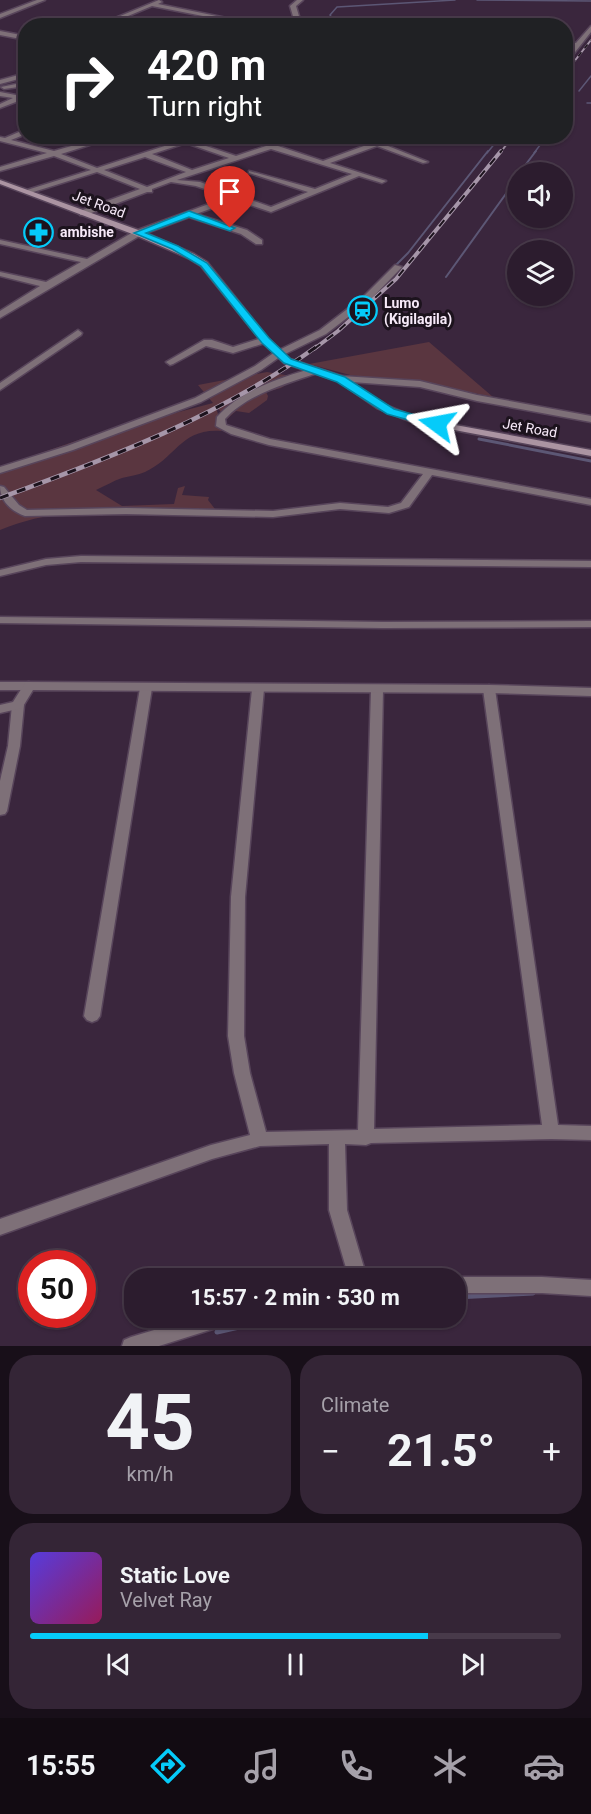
<!DOCTYPE html>
<html lang="en">
<head>
<meta charset="utf-8">
<style>
  body { margin:0; font-family:Roboto,sans-serif; background:#342536; color:#f1f3f6; height:100vh; display:flex; flex-direction:column; font-size:22px; white-space:nowrap }
  * { box-sizing:border-box; margin:0 }
  p { font-size:20px; color:#a6a1aa }
  .icon { flex:none; width:33px; height:33px; fill:none; stroke:currentColor; stroke-width:2; stroke-linecap:round; stroke-linejoin:round }
  .map { position:relative; height:1346px; overflow:hidden }
  .details { display:flex; flex-direction:column; gap:9px; padding:9px; background:#180f19; flex:1 }
  .details>* { flex:none }
  .hud { position:absolute; left:18px; top:18px; width:555px; height:126px; border-radius:24px; box-shadow:0 2px 4px #0004,0 0 0 2px #483a4a; background:#202124; color:#fff; overflow:hidden }
  .buttons { position:absolute; left:507px; top:162px; display:grid; gap:12px }
  .buttons a { display:grid; place-items:center; width:66px; height:66px; border-radius:50%; background:#2c1c2e; box-shadow:0 2px 4px #0004,0 0 0 2px #483a4a; font-size:30px }
  .speed { position:absolute; left:18px; top:1250px; display:flex; gap:12px; font-size:30px; font-weight:700; text-align:center }
  .speed>* { display:grid; place-content:center; width:78px; height:78px; border-radius:50%; background:#2c1c2e; box-shadow:0 2px 4px #0004,0 0 0 2px #483a4a; line-height:1 }
  .speed .limit { border:9px solid #d22; background:#fff; color:#111 }
  .pin { position:absolute; display:grid; place-items:center; width:51px; height:51px; color:#fff; margin:-62px -26px; border-radius:50% 50% 50% 0; rotate:-45deg; box-shadow:0 0 6px #0007 }
  .pin .icon { rotate:45deg }
  .me { position:absolute; width:66px; margin:-33px; rotate:283deg; stroke-linejoin:round; filter:drop-shadow(0 0 4px #0008) }
  .turn { display:flex; align-items:center; gap:21px; height:126px; padding:0 30px; font-size:27px }
  .turn .icon { width:78px; height:78px; stroke-width:2.5 }
  .turn b { display:block; font-size:42px; line-height:51px }
  .big { font-size:45px; font-weight:700; line-height:1.1 }
  .details .widget { flex:1; display:flex; flex-direction:column; justify-content:center; gap:9px; min-width:0; padding:0 21px; border-radius:24px; background:#342536 }
  .details .dial { align-items:center; gap:0 }
  .dial b { font-size:78px; line-height:1 }
  .song { display:flex; align-items:center; gap:18px }
  .cover { width:72px; height:72px; border-radius:9px; background:linear-gradient(135deg,hsl(250 70% 55%),hsl(330 70% 35%)) }
  .played { height:6px; border-radius:3px; background:linear-gradient(90deg,#05cbf9 75%,#483a4a 75%) }
  .keys { display:flex; justify-content:space-around; direction:ltr }
  .heat { display:flex; justify-content:space-between; align-items:center; font-size:33px; direction:ltr }
  .details .tiles { flex:1; display:grid; gap:9px; grid-template-columns:1fr 1fr }
  .widget:last-child { grid-column:span 2 }
  .trip { position:absolute; left:124px; top:1268px; width:342px; height:60px; border-radius:24px; background:#2c1c2e; box-shadow:0 2px 4px #0004,0 0 0 2px #483a4a; font-weight:700; line-height:60px; text-align:center }
  .tab-bar { display:flex; height:96px; justify-content:space-around; align-items:center; background:#120b12; color:#a6a1aa }
  .tab-bar .icon { width:42px; height:42px }
  .tab-bar .active { color:#05cbf9 }
  .tab-bar b { font-size:27px; color:#f1f3f6 }
  .map>svg:first-child { display:block }
  .green { fill:#5a3640 }
  .lines { fill:none; stroke-linecap:round; stroke-linejoin:round }
  .stream-far3 { stroke:#5c5775; stroke-width:1.5 }
  .stream-far2 { stroke:#5c5775; stroke-width:2 }
  .stream-far1 { stroke:#5c5775; stroke-width:3 }
  .stream { stroke:#5c5775; stroke-width:5 }
  .minor-casing { stroke:#58455b; stroke-width:3 }
  .tertiary-casing { stroke:#58455b; stroke-width:3 }
  .secondary-casing { stroke:#58455b; stroke-width:3 }
  .minor { fill:#7e7078; fill-rule:evenodd }
  .tertiary { fill:#7e7078; fill-rule:evenodd }
  .secondary { fill:#ab94a2; fill-rule:evenodd }
  .rail-far2-casing { stroke:#a696a9; stroke-width:2 }
  .rail-far1-casing { stroke:#a696a9; stroke-width:4 }
  .rail-casing { stroke:#a696a9; stroke-width:4.5 }
  .rail-far2 { stroke:#1c131d; stroke-width:1.5; stroke-dasharray:5; stroke-linecap:butt }
  .rail-far1 { stroke:#1c131d; stroke-width:2; stroke-dasharray:8; stroke-linecap:butt }
  .rail { stroke:#1c131d; stroke-width:3; stroke-dasharray:9; stroke-linecap:butt }
  .route { fill:#05cbf9; stroke:#0384a2; stroke-width:1.5 }
  .labels { text-anchor:middle; dominant-baseline:central; stroke-width:6; stroke-linejoin:round; paint-order:stroke }
  .far-street-label { font-size:14px; fill:#f7eaf9; stroke:#1c131d }
  .far-poi-label { font-size:14px; font-weight:bold; fill:#f7eaf9; stroke:#1c131d; text-anchor:start }
</style>
</head>
<body>
<div class="map">
<svg width="591" height="1346" viewBox="0 0 591 1346">
  <rect width="100%" height="100%" fill="#3a263d"/>
  <path class="green" d="M429,342L493,397L450,388L350,375L309,364Z
    M267,372L291,376L294,380L281,388L266,392L268,396L267,400L249,413L236,411L227,419L215,405L223,429L221,431C181,428 176,458 145,472C138,475 129,476 122,478C113,481 105,486 96,490L122,506L174,504L178,488L185,486L182,495L209,497L208,500L215,509C144,512 67,502 0,530V467L99,433L213,403L198,385Z"/>
  <g class="lines">
    <path class="stream-far3" d="M477,0L591,1
      M338,26L330,15L337,7L455,0
      M579,91L591,76
      M587,103H591
      M487,153L501,136
      M534,153L547,136"/>
    <path class="stream-far2" d="M520,172L536,151
      M394,267L408,253L488,151
      M446,277L518,177"/>
    <path class="stream-far1" d="M479,439L591,461"/>
    <path class="stream" d="M456,1297L533,1293
      M217,1332L283,1317"/>
    <defs>
      <path id="minor" d="M37,0H45L0,18V14Z
        M159,0L162,2L158,4L266,26C250,26 234,20 218,19C208,18 200,26 190,26L208,17L152,6L104,26H96Z
        M297,0H303L296,6L301,23L298,26H292L295,23L290,6Z
        M591,26V32L568,61L566,62V57L573,46H566V42L576,43Z
        M0,31L26,36V40L0,35Z
        M26,73V77L0,84V80Z
        M26,82V86L4,89L1,87Z
        M0,92L26,97V101L21,100L0,108V104L13,98L0,96Z
        M26,129V134L11,140L54,151L106,136H118L61,154L97,168L180,141L176,139V136L236,156L296,136H307L278,146L323,161L391,136H402L383,144L428,162L423,163L377,146L330,163L386,181L382,183L359,176L271,212L235,200L196,214L247,230L262,240V244H256L241,234L189,217L141,235L0,318V311L40,286L0,276V272L46,282L81,262L0,244V240L87,259L135,231L228,197L196,186L171,182L152,189V192H147L86,215H80V211L140,189L97,172L27,194V190L91,170L54,156L0,171V167L47,153L0,141V137L5,138ZM186,143L229,158L192,170L152,154ZM271,149L352,174L315,189L249,171V173L308,192L271,207L200,182L177,180ZM145,157L186,172L147,187L104,170Z
        M395,265L402,267L369,301L326,334L281,356L261,370L201,402L73,450L0,473V467L67,446L195,398L255,366L275,352L320,330L363,297Z
        M78,330L82,333L81,335L0,390V383Z
        M265,337L269,340L268,342L233,353L206,346L173,364L170,365L166,362L204,340H212L233,347Z
        M314,368L317,369V373C286,384 247,394 225,419L226,425L270,439L591,499V505L432,475L409,507L389,513L340,509L273,517L126,514L25,516C11,511 0,501 0,486L4,487L19,505L27,510L126,508L273,511L340,503L388,507L401,503L423,474L269,445L231,434L216,426L217,417C240,391 281,377 314,368Z
        M341,376L420,381L477,395L591,416V422L477,401L420,387L338,381L336,379Z
        M81,556L591,561V567L81,562L46,565L0,576V570L46,559Z
        M0,617L383,622L591,621V627L383,628L0,623Z
        M0,682H29L35,686L29,690H0Z
        M146,684L152,688L100,1016L97,1020L92,1022L87,1020L84,1016L140,688Z
        M258,685L264,689L245,897L244,1036L250,1073L266,1132L358,1130L371,690L377,686L383,690L374,1129L542,1125L483,689L489,685L495,689L558,1125L591,1126V1140L551,1139L371,1143L366,1145L345,1144L347,1210L367,1278H349L329,1210V1144L260,1146L212,1159L0,1235V1219L211,1145L250,1135L234,1073L228,1036L231,897L252,689Z
        M18,701L24,705L20,746L7,811L5,814L0,815V781L8,746L12,705Z"/>
      <path id="tertiary" d="M29,682L489,685L591,688V696L489,693L33,690L22,708L0,713V705L13,702L25,683Z
        M456,1277H542L591,1280V1296L542,1293H456V1278H453Z
        M197,1317H234L232,1323L159,1346H122L124,1340L131,1337Z"/>
      <path id="secondary" d="M0,180L141,231L194,254L207,262L268,338L290,359L344,377L383,404L417,418L591,450V456L412,422L377,408L338,381L284,363L262,342L201,266L188,258L135,235L0,184Z"/>
    </defs>
    <use href="#minor" class="minor-casing"/>
    <use href="#tertiary" class="tertiary-casing"/>
    <use href="#secondary" class="secondary-casing"/>
    <use href="#minor" class="minor"/>
    <use href="#tertiary" class="tertiary"/>
    <use href="#secondary" class="secondary"/>
    <defs>
      <path id="rail-far2" d="M566,72L591,40
        M500,153L513,136"/>
      <path id="rail-far1" d="M314,349L338,331L396,279L501,151"/>
      <path id="rail" d="M0,498C110,458 220,416 316,347"/>
    </defs>
    <use href="#rail-far2" class="rail-far2-casing"/>
    <use href="#rail-far1" class="rail-far1-casing"/>
    <use href="#rail" class="rail-casing"/>
    <use href="#rail-far2" class="rail-far2"/>
    <use href="#rail-far1" class="rail-far1"/>
    <use href="#rail" class="rail"/>
  </g>
  <path class="route" d="M189,211L235,228L230,231L189,217L146,233L178,246L207,263L269,338L291,359L345,377L394,409L441,422V427L437,428L387,414L337,382L284,363L262,343L201,266L172,249L134,233Z"/>
  <defs>
    <symbol id="pharmacy-ring" viewBox="-11 -11 22 22"><circle r="9.5" fill="#1c131d" stroke="#05cbf9" stroke-width="1.5"/><path d="M-2-6h4v4h4v4h-4v4h-4v-4h-4v-4h4Z" fill="#05cbf9"/></symbol>
    <symbol id="station-ring" viewBox="-11 -11 22 22"><circle r="9.5" fill="#1c131d" stroke="#05cbf9" stroke-width="1.5"/><path d="M-3-6H3Q5-6 5-4V2Q5 4 3 4L4.5 6H3L1.5 4h-3L-3 6H-4.5L-3 4Q-5 4-5 2V-4Q-5-6-3-6ZM-3.5-4v3h7v-3ZM-3.5 1v1.5H-2V1ZM2 1v1.5H3.5V1Z" fill="#05cbf9"/></symbol>
  </defs>
  <g fill-rule="evenodd">
    <use href="#pharmacy-ring" x="22" y="216" width="33" height="33"/>
    <use href="#station-ring" x="346" y="294" width="33" height="33"/>
  </g>
  <g class="labels">
    <g class="far-street-label">
      <text transform="translate(99 204) rotate(20)">Jet Road</text>
      <text transform="translate(530 428) rotate(10)">Jet Road</text>
    </g>
    <g class="far-poi-label">
      <text x="60" y="232">ambishe</text>
      <text x="384" y="303">Lumo<tspan x="384" dy="16">(Kigilagila)</tspan></text>
    </g>
  </g>
</svg>
<div class="buttons">
<a><svg class="icon" aria-label="sound" viewBox="0 0 24 24"><path d="M4 9h4l5-4v14l-5-4H4zM17 9q2 3 0 6"/></svg></a>
<a><svg class="icon" aria-label="layers" viewBox="0 0 24 24"><path d="M12 4l9 5-9 5-9-5zM3 14l9 5 9-5"/></svg></a>
</div>
<div class="speed"><div class="limit">50</div></div>
<div class="pin" style="left:230px;top:228px;background:#d93025"><svg class="icon" aria-label="arrive" viewBox="0 0 24 24"><path d="M6 21V4h12l-3 4 3 4H6"/></svg></div>
<svg class="me" style="left:437px;top:424px" viewBox="-20 -20 40 40"><path d="M0-17L14 15 0 8-14 15z" fill="#05cbf9" stroke="#fff" stroke-width="4"/></svg>
<div class="trip">15:57 · 2 min · 530 m</div>
<div class="hud">
<div class="turn"><svg class="icon" aria-label="right" viewBox="0 0 24 24"><path d="M7 20v-9h11M14 6l5 5-5 5"/></svg><div><b>420 m</b>Turn right</div></div>
</div>
</div>
<section class="details">
<div class="tiles">
<div class="widget dial"><b>45</b><p>km/h</p></div>
<div class="widget"><p>Climate</p>
<div class="heat"><a>−</a><b class="big">21.5°</b><a>+</a></div>
</div>
<div class="widget">
<div class="song"><i class="cover"></i><div><b>Static Love</b><p>Velvet Ray</p></div></div>
<div class="played"></div>
<div class="keys"><svg class="icon" aria-label="previous" viewBox="0 0 24 24"><path d="M18 5L8 12l10 7zM5 5v14"/></svg><svg class="icon" aria-label="pause" viewBox="0 0 24 24"><path d="M8 5v14M16 5v14"/></svg><svg class="icon" aria-label="next" viewBox="0 0 24 24"><path d="M6 5l10 7-10 7zM19 5v14"/></svg></div>
</div>
</div>
</section>
<nav class="tab-bar">
<b>15:55</b>
<svg class="icon active" aria-label="directions" viewBox="0 0 24 24"><path d="M12 3l9 9-9 9-9-9zM9 14v-3h6M13 9l2 2-2 2"/></svg>
<svg class="icon" aria-label="music" viewBox="0 0 24 24"><path d="M9 18V5l10-2v13"/><circle cx="6" cy="18" r="3"/><circle cx="16" cy="16" r="3"/></svg>
<svg class="icon" aria-label="phone" viewBox="0 0 24 24"><path d="M5 4h4l2 5-3 2q2 4 5 5l2-3 5 2v4C11 20 4 13 5 4z"/></svg>
<svg class="icon" aria-label="climate" viewBox="0 0 24 24"><path d="M12 3v18M4 7l16 10M4 17L20 7"/></svg>
<svg class="icon" aria-label="car" viewBox="0 0 24 24"><path d="M5 17H2v-5l4-1 3-4h7l3 4 3 1v5h-3M9 17h6M6 11h13"/><circle cx="7" cy="17" r="2"/><circle cx="17" cy="17" r="2"/></svg>
</nav>
</body>
</html>
